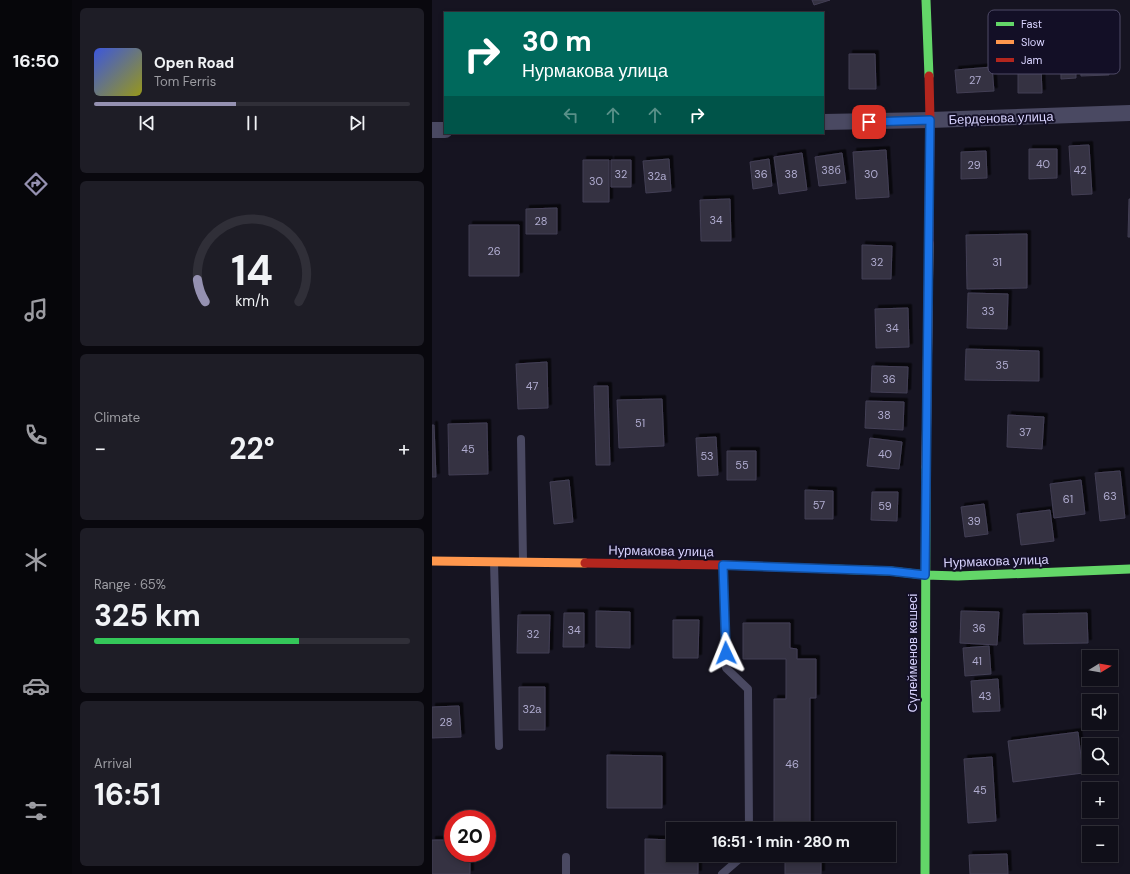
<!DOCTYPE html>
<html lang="en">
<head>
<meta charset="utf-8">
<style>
  body { margin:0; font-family:"DM Sans",sans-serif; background:#1e1d26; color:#f1f3f6; height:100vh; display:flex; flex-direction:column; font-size:15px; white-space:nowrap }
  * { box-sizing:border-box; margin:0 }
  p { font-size:13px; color:#9c9ca2 }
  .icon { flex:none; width:22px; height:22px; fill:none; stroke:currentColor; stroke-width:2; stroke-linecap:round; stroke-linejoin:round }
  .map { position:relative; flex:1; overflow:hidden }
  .sheet { display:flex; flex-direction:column; gap:8px; padding:8px; background:#09080e; width:360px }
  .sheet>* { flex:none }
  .banner { position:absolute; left:12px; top:12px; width:380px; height:122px; border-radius:0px; box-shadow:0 2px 6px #0003,0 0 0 1px #302f38; background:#00695c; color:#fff; overflow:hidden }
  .needle { width:26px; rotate:79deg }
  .fabs { position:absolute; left:650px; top:650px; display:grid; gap:8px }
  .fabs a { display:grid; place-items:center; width:36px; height:36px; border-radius:0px; background:#100f19; box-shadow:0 2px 6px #0003,0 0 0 1px #302f38; font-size:20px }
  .speed { position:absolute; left:12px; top:810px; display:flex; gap:8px; font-size:20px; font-weight:700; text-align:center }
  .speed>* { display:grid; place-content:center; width:52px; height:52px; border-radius:50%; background:#100f19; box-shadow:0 2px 6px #0003,0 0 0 1px #302f38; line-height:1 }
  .speed .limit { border:6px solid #d22; background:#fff; color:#111 }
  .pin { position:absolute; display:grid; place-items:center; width:34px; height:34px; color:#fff; margin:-17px; border-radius:8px; box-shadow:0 2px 6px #0006 }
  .me { position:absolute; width:44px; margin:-22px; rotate:358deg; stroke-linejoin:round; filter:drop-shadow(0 0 3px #0008) }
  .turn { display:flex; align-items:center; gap:14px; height:84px; padding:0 12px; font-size:18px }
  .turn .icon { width:52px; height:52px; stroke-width:2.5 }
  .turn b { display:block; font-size:28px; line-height:34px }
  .lanes { display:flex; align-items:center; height:38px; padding:0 12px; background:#0003; justify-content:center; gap:20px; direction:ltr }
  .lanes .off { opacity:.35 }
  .big { font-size:30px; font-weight:700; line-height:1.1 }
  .sheet .widget { flex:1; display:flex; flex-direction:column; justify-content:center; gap:6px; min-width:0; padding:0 14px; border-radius:6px; background:#1e1d26 }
  .sheet .dial { align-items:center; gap:0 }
  .dial svg { height:104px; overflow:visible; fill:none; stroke:#302f38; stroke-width:7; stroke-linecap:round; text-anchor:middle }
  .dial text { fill:#f1f3f6; stroke:none }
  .song { display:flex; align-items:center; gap:12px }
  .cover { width:48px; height:48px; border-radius:6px; background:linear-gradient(135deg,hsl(230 70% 55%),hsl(60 70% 35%)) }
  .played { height:4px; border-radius:2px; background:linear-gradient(90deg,#9591b1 45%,#302f38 45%) }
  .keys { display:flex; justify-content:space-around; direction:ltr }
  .heat { display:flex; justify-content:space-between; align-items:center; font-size:22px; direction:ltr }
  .charge { height:6px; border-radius:3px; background:linear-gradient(90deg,#34c759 65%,#302f38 0) }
  .trip { position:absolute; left:234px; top:822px; width:230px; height:40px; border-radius:0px; background:#100f19; box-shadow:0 2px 6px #0003,0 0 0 1px #302f38; font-weight:700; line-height:40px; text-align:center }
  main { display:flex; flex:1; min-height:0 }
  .tab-bar { display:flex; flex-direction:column; width:72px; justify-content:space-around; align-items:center; background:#06060a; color:#9c9ca2 }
  .tab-bar .icon { width:28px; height:28px }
  .tab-bar .selected { color:#9591b1 }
  .tab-bar b { font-size:18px; color:#f1f3f6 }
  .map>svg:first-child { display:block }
  .building { fill:#343243; stroke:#433f54; filter:url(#shadow) }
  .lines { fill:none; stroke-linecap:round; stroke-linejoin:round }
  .lane { stroke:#4a4962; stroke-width:8 }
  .street { stroke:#4a4962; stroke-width:16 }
  .fast { stroke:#63d668; stroke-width:9 }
  .slow { stroke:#ff974d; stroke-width:9 }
  .jam { stroke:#b3261e; stroke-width:9 }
  .route-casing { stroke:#114b97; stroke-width:10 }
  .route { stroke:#1a73e8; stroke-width:7 }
  .labels { text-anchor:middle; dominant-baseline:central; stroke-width:4; stroke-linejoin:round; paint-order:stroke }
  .number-label { font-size:11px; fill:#b0acd0 }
  .street-label { font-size:13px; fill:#d9d4ff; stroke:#130f26 }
  .key { fill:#130f26; stroke:#4e4a67; stroke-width:1 }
  .key-label { font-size:11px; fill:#d9d4ff }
</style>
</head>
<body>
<main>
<nav class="tab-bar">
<b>16:50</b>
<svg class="icon selected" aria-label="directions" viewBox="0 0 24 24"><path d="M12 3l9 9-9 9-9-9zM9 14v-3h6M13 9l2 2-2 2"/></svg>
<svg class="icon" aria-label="music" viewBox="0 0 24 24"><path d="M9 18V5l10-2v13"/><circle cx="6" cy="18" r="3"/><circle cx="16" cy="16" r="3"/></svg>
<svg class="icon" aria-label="phone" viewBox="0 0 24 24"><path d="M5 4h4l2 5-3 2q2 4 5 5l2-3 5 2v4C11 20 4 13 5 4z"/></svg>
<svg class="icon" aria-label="climate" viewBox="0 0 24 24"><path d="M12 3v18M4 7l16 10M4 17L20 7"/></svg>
<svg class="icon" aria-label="car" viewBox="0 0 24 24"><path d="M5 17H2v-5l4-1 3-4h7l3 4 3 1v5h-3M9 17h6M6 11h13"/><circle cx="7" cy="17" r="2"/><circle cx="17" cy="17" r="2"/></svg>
<svg class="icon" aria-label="filters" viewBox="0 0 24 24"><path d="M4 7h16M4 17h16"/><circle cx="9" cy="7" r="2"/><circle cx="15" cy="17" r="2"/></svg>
</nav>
<section class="sheet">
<div class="widget">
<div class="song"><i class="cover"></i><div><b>Open Road</b><p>Tom Ferris</p></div></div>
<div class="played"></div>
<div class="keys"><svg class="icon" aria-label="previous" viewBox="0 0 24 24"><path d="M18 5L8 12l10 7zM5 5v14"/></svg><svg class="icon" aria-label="pause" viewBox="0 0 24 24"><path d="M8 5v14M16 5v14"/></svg><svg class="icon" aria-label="next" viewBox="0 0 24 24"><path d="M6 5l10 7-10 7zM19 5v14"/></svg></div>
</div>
<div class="widget dial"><svg viewBox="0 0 100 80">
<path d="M14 69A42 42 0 1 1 86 69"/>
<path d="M14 69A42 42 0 0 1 8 52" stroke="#9591b1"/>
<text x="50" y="56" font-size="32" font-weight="700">14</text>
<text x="50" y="72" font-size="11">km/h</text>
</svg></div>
<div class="widget"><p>Climate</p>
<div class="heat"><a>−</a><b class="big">22°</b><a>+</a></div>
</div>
<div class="widget"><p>Range · 65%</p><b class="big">325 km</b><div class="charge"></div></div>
<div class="widget"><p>Arrival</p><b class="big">16:51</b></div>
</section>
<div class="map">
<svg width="698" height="874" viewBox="0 0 698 874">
  <defs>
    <filter id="shadow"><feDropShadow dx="3.5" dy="-3.5" stdDeviation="0" flood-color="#0009"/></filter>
  </defs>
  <rect width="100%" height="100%" fill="#161421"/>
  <path class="building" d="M380,0H398L382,5Z
    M676,26L677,75L649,76L647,27Z
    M643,33L644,78L629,79L628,34Z
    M417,54H443L444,89H417Z
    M609,66L610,93H586V67Z
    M560,67L562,91L525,93L523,70Z
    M657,145L660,194L640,195L637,146Z
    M597,149H625V178L597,179Z
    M454,150L457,197L424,199L421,152Z
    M554,151L555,178L529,179V152Z
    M370,153L375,190L347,194L342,157Z
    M410,153L414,183L387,186L383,157Z
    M237,159L239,191L214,193L211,161Z
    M337,159L340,186L321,189L318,162Z
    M151,160H177V202H151Z
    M179,160H199V187H179Z
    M298,199L299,241H269L268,200Z
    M697,199H698V237H696Z
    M125,208V234H94V209Z
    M37,225H87V276H37Z
    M595,234V288L535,289L534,235Z
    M430,245L460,246L459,279H430Z
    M536,293L576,294L575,329L535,328Z
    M476,308L477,347L444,348L443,309Z
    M534,349L607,351V381L533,380Z
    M115,362L116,408L86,409L84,364Z
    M440,366L476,367L475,393L439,392Z
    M162,386H176L178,465H164Z
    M230,399L232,446L187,448L185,400Z
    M434,401L472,402L471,430L433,428Z
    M576,415L612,417L610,449L575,447Z
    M55,423L56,474L17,475L16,424Z
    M0,425H2L4,477H0Z
    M284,437L286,475L266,476L264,438Z
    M438,438L470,442L467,469L435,466Z
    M295,451H324V480H295Z
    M688,471L693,518L668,521L663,473Z
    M137,480L141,522L122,524L118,482Z
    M649,480L653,514L622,518L618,484Z
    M373,490L401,491V519H373Z
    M440,492H466L465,521L439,520Z
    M552,504L556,534L533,537L529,507Z
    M618,510L622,541L589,545L585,514Z
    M164,611L198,612V648L164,647Z
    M529,611L567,612L565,645L528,643Z
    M132,613H152V647H131Z
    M655,613L656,643L592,644L591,614Z
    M86,615H118L117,653H85Z
    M241,620H267L266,658H241Z
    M311,623H358V648L365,649V659H384V698H378V829H342V699H354V659H311Z
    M557,646L559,674L533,676L531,648Z
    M566,679L568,711L541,712L539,681Z
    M87,687H113V730H87Z
    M27,706L29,737L0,738V707Z
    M646,732L651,773L581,782L576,741Z
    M175,755L230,756V808H175Z
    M560,757L564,821L536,823L532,759Z
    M213,839L241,840V855H266V874H213Z
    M0,840H21V853H38V874H0Z
    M575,854L576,874H538L537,855Z
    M353,855H389V874H353Z"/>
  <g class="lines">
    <path class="lane" d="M89,439L91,561
      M62,562L67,746
      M291,566L294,668L316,689L317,829
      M134,857V874
      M290,874L312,855"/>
    <path class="street" d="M391,122L498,120L698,113
      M0,130H13"/>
    <path class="fast" d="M494,0L497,76
      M399,569L458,571L493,575L526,576L698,569
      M493,874L494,467"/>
    <path class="slow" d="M494,467L497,243
      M0,561L153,563"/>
    <path class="jam" d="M497,76L498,120L497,243
      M153,563L291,565L399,569"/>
  </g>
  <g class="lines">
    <defs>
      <path id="route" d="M294,653L291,565L458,571L493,575L498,120L437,122"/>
    </defs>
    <use href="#route" class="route-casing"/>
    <use href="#route" class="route"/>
  </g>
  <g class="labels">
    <g class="number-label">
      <text x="543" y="80">27</text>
      <text x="611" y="164">40</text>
      <text x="542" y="165">29</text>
      <text x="399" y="170">38б</text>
      <text x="648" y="170">42</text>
      <text x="189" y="174">32</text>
      <text x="329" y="174">36</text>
      <text x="359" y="174">38</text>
      <text x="439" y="174">30</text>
      <text x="225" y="176">32а</text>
      <text x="164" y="181">30</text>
      <text x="284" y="220">34</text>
      <text x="109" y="221">28</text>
      <text x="62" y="251">26</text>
      <text x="445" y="262">32</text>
      <text x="565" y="262">31</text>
      <text x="556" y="311">33</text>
      <text x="460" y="328">34</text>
      <text x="570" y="365">35</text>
      <text x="457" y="379">36</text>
      <text x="100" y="386">47</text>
      <text x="452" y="415">38</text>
      <text x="208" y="423">51</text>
      <text x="593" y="432">37</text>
      <text x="36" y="449">45</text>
      <text x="453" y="454">40</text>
      <text x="275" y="456">53</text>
      <text x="310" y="465">55</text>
      <text x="678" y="496">63</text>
      <text x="636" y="499">61</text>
      <text x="387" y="505">57</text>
      <text x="453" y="506">59</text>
      <text x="542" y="521">39</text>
      <text x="547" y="628">36</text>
      <text x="142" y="630">34</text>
      <text x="101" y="634">32</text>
      <text x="545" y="661">41</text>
      <text x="553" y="696">43</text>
      <text x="100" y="709">32а</text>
      <text x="14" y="722">28</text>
      <text x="360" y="764">46</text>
      <text x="548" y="790">45</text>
    </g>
    <g class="street-label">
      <text transform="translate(569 118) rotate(-2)">Берденова улица</text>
      <text transform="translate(229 551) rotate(1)">Нурмакова улица</text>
      <text transform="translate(564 561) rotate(-2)">Нурмакова улица</text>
      <text transform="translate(480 653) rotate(-90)">Сүлейменов көшесі</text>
    </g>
  </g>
  <rect x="556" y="10" width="132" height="64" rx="6" class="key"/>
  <rect x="564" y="22" width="18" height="4" fill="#63d668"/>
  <rect x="564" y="40" width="18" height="4" fill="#ff974d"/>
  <rect x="564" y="58" width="18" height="4" fill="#b3261e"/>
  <g class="key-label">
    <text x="589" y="28">Fast</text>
    <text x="589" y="46">Slow</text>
    <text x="589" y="64">Jam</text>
  </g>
</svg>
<div class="fabs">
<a><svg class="needle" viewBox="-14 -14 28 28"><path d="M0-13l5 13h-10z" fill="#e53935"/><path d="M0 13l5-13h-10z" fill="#9c9ca2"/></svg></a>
<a><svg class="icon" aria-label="sound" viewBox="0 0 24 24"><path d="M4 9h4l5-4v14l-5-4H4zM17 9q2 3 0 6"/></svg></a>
<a><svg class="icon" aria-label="search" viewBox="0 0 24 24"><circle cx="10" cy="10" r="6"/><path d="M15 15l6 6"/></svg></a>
<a>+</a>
<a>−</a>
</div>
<div class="speed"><div class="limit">20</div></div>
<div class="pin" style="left:437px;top:122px;background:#d93025"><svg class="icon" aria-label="arrive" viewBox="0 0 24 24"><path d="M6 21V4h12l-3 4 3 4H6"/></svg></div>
<svg class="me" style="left:294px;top:653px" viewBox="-20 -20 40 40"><path d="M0-17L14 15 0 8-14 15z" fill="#1a73e8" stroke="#fff" stroke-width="4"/></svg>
<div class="trip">16:51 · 1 min · 280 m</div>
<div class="banner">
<div class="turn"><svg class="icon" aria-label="right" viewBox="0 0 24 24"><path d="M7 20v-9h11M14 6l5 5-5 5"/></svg><div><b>30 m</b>Нурмакова улица</div></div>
<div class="lanes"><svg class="icon off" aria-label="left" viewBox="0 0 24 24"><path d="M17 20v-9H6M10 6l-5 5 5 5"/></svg><svg class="icon off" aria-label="ahead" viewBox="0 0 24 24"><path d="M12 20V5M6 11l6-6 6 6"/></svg><svg class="icon off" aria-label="ahead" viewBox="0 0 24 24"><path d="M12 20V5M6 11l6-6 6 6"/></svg><svg class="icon" aria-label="right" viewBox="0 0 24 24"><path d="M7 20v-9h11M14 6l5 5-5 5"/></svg></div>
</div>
</div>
</main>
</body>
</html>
